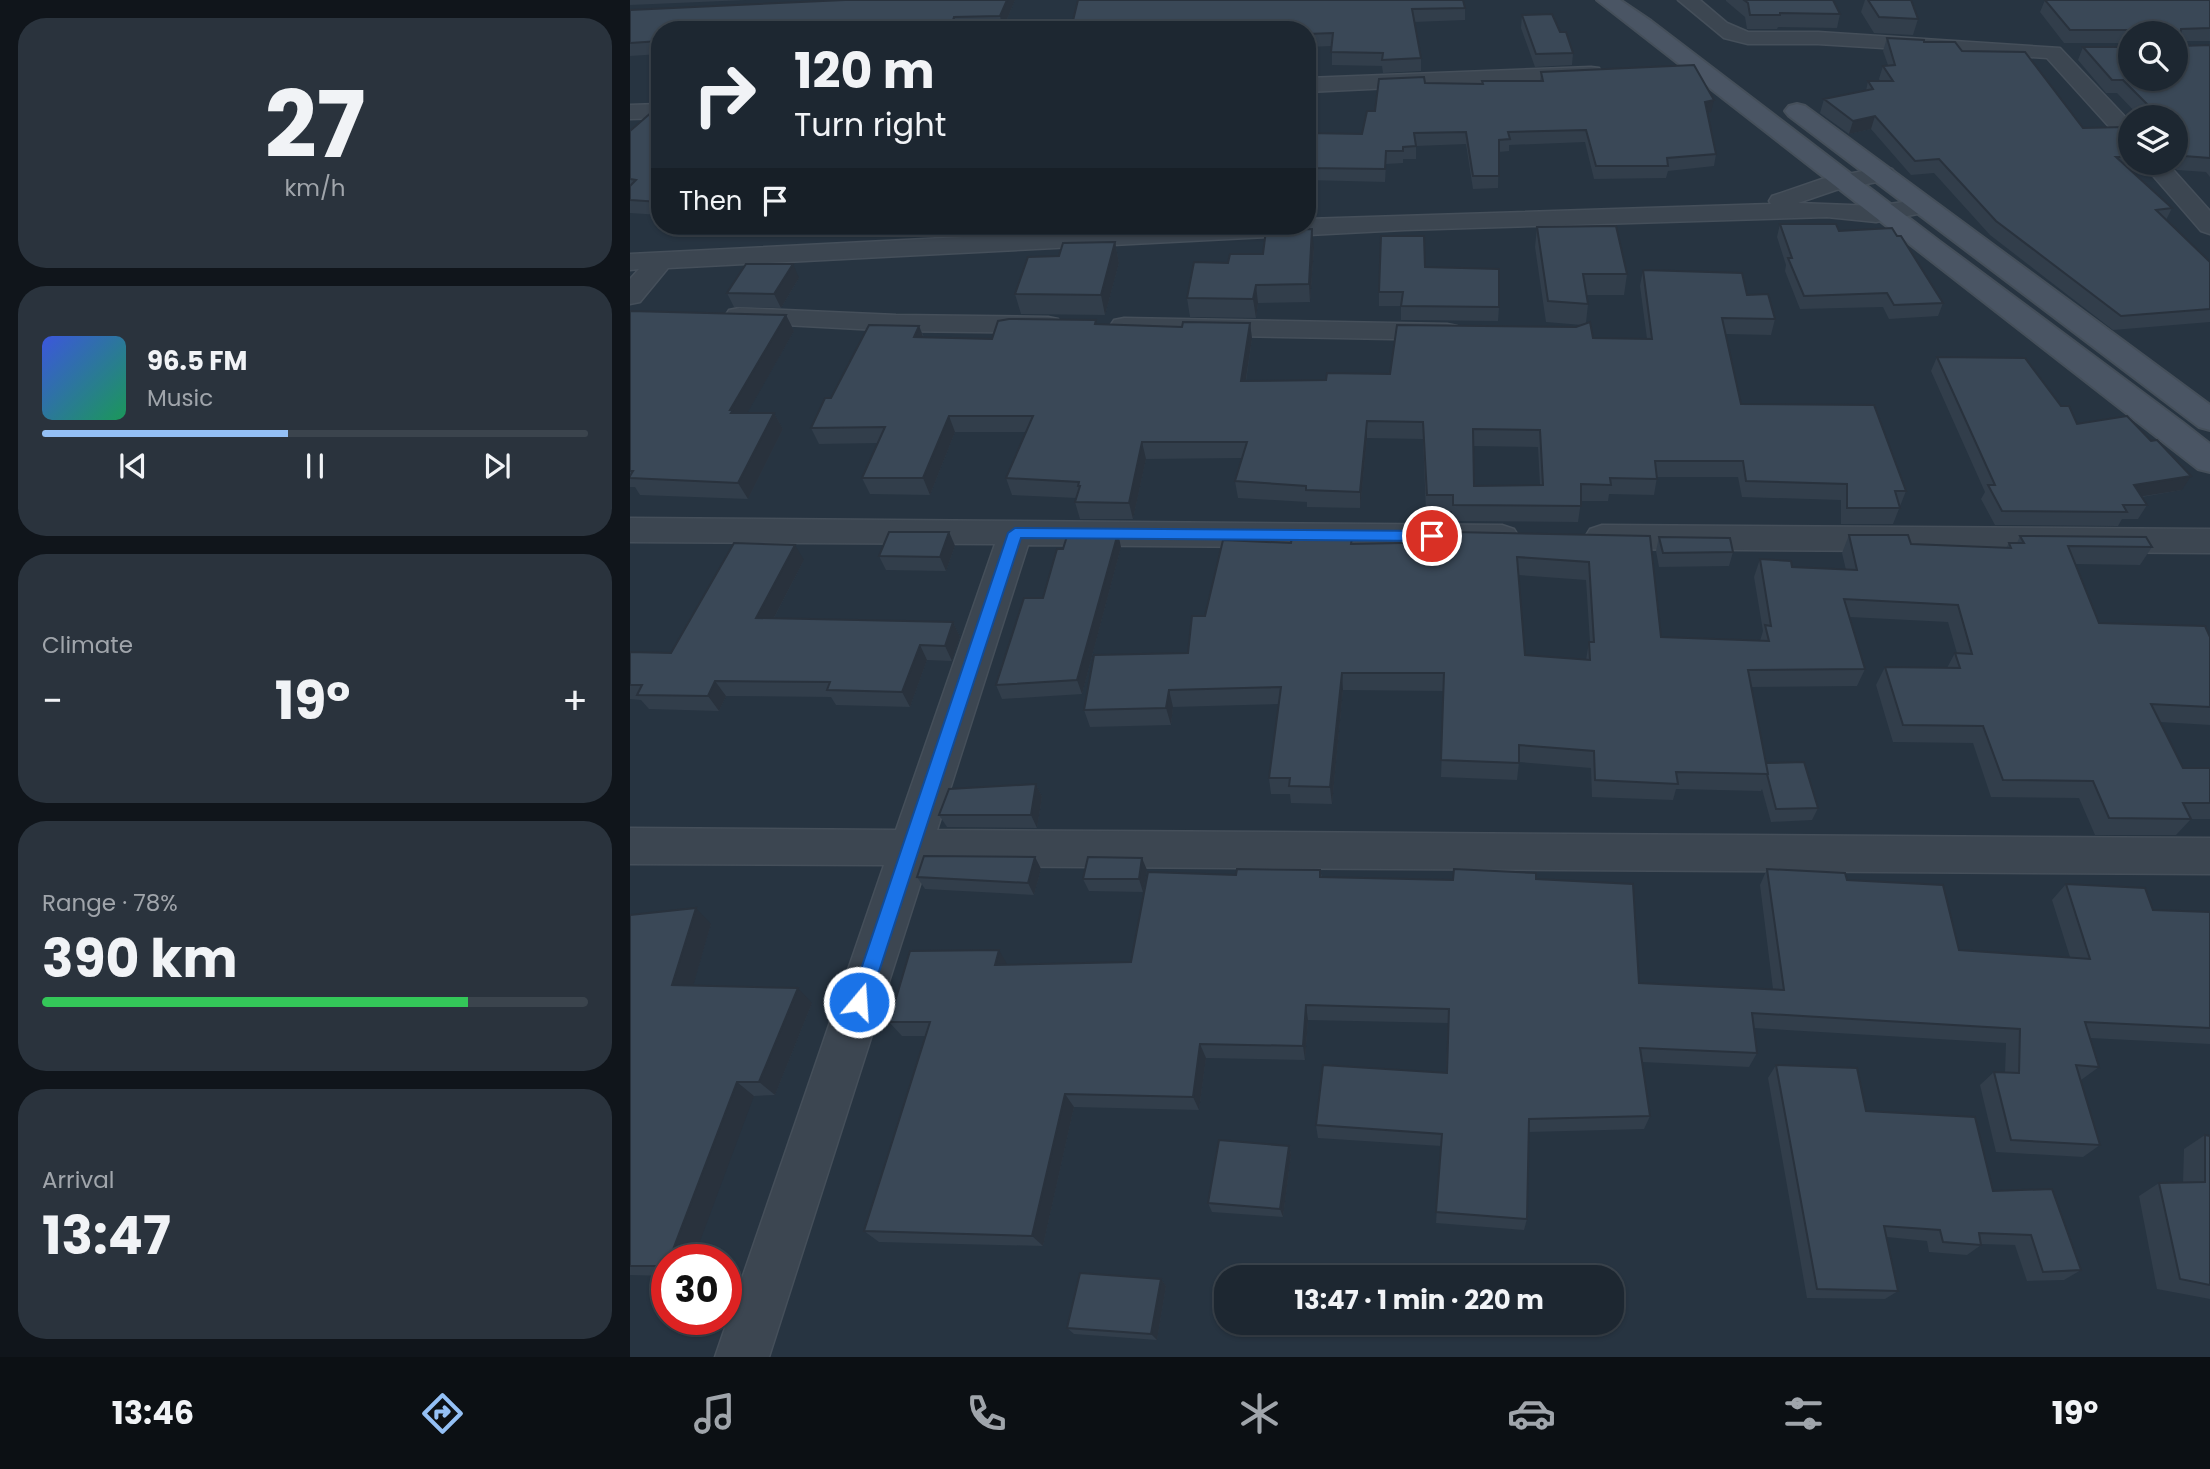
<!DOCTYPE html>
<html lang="en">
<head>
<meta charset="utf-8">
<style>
  body { margin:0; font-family:Poppins,sans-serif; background:#2a333d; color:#f1f3f6; height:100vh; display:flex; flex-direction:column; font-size:26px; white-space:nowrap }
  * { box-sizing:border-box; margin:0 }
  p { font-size:23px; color:#a0a5ab }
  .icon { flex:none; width:38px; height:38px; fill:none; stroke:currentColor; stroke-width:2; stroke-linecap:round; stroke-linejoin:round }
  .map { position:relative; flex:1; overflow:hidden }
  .sheet { display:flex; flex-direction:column; gap:18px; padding:18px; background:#10151b; width:630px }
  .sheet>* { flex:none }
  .hud { position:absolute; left:21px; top:21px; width:665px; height:214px; border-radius:28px; box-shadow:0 2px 5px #0004,0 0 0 2px #3b444d; background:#1d2731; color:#f1f3f6; overflow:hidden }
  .controls { position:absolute; left:1488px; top:21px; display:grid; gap:14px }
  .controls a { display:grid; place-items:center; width:70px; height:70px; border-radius:50%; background:#1d2731; box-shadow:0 2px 5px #0004,0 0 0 2px #3b444d; font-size:35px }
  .speed { position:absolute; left:21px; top:1244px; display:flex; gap:14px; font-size:35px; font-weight:700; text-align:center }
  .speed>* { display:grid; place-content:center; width:91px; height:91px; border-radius:50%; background:#1d2731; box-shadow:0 2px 5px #0004,0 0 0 2px #3b444d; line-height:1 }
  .speed .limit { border:10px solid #d22; background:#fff; color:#111 }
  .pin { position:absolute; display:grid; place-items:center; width:60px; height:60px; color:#fff; margin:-30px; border:4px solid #fff; border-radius:50%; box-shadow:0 2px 7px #0007 }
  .me { position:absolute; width:77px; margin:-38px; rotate:18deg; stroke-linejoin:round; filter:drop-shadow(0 0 5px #0008) }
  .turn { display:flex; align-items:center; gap:24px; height:147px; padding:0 28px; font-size:32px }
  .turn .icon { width:91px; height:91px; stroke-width:2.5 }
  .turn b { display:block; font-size:49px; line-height:60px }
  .then { display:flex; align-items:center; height:66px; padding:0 28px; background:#0003; gap:14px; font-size:26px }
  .big { font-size:52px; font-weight:700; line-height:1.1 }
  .sheet .tile { flex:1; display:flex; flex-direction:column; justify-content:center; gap:10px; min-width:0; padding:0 24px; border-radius:28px; background:#2a333d }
  .sheet .dial { align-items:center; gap:0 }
  .dial b { font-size:91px; line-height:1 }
  .song { display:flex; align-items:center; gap:21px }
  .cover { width:84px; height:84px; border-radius:10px; background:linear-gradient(135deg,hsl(230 70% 55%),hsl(150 70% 35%)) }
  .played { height:7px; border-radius:4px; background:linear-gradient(90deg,#94c0f5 45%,#3b444d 45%) }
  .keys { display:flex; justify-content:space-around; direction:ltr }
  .heat { display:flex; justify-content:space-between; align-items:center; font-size:38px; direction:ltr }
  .charge { height:10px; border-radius:5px; background:linear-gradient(90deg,#34c759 78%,#3b444d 0) }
  .trip { position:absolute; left:584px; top:1265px; width:410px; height:70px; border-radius:28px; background:#1d2731; box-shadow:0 2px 5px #0004,0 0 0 2px #3b444d; font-weight:700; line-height:70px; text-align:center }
  .tab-bar { display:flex; height:112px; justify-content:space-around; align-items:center; background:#0c1014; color:#a0a5ab }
  .tab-bar .icon { width:49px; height:49px }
  .tab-bar .on { color:#94c0f5 }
  .tab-bar b { font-size:32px; color:#f1f3f6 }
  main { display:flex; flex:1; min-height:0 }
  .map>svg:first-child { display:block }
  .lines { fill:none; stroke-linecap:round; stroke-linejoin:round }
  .minor-casing { stroke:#454f5a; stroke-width:3 }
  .secondary-casing { stroke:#454f5a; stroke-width:4 }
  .minor { fill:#3c4651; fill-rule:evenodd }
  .secondary { fill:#4a5564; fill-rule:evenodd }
  .wall { fill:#323e4b; fill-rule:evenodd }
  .shaded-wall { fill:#29323d }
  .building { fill:#3a4857; stroke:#29323d; stroke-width:2; fill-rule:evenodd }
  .route { fill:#1a73e8; stroke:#114b97; stroke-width:2 }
</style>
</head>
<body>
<main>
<section class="sheet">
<div class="tile dial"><b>27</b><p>km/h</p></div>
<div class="tile">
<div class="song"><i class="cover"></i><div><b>96.5 FM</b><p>Music</p></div></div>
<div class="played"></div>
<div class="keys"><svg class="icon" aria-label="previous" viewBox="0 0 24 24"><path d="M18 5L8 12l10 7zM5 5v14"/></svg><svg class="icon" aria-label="pause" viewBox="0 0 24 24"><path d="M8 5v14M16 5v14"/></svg><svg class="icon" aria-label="next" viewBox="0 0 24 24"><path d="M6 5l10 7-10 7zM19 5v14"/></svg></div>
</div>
<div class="tile"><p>Climate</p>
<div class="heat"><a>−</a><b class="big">19°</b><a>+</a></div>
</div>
<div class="tile"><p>Range · 78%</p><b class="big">390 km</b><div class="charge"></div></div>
<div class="tile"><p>Arrival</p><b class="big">13:47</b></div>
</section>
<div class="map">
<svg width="1580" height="1357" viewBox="0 0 1580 1357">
  <rect width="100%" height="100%" fill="#273441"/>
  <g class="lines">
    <defs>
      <path id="minor" d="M1048,0H1070L1097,23L1118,32H1188L1430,48L1500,122V143L1492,141L1417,58L1188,44H1118L1094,38Z
        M961,67L969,68L972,73L969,78L677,92V78Z
        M30,104V118L0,119V105Z
        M1512,163H1537L1580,211V234L1571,231Z
        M1254,167L1262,169L1266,174L1262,179L1206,190L1168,203L1246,206L1294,199L1303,201L1306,206L1303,211L1246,222L1197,217L774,230L38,268L10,302L0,304V279L9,269L0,270V254L553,226H677V219L1141,204L1139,201L1142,196L1192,179Z
        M109,308L266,315L418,317L428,319L432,325L428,331L418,333L266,331L99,322L95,316L99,310Z
        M494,318L817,324L827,326L831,332L827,338L817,340L494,334L484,332L480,326L484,320Z
        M0,518L872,525L884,529L889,537L884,545L872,549L398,545L307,830L1580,838V874L296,866L139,1357H85L254,865L0,864V828L266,830L365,544L0,542Z
        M972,525L1580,529V553L972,549L960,545L955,537L960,529Z"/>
      <path id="secondary" d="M967,0H990L1021,21L1309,241L1552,422L1580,444V472L1568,469Z
        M1167,104L1175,106L1580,405V430L1569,427L1159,116L1155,111L1159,106Z"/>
    </defs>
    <use href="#minor" class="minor-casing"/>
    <use href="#secondary" class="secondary-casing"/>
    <use href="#minor" class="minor"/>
    <use href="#secondary" class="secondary"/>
  </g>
  <path class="wall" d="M0,0H116L0,5Z
    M215,0H385L373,29L30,30V54L0,56V10Z
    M448,0L835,8V20L784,22L791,58V71L753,73L752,66L702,65V46L677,47V30L441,29Z
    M1096,0H1203L1210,14L1207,28L1148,27L1147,29H1117L1115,17L1096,1Z
    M1235,0H1281L1288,19L1283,35L1244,33L1231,12Z
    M1415,0H1580V41H1549V43L1551,46L1580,45V177L1576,172L1547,170L1539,163H1545V117H1510L1487,93H1476L1448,60L1453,47L1500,79L1545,33H1500V43H1434L1410,12Z
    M892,15L930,32L943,53L942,65L905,67L891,28Z
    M1257,38L1294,42L1332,51L1453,128L1500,129V163H1519L1515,170H1501L1542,208L1536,220L1580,262V322L1483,330L1360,235L1304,173L1281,175L1241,129L1219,134L1190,113L1194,99L1236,91L1238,81H1250L1249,79L1253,66L1258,65L1253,51Z
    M911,72L1081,112L1077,113L1086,154L1084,166L1038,171L1036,178L964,179L955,142L879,145V151L869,152L868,188L843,189L836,144L786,146V159H773V163L756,164L755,182L677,180V133L732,134L745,111L795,83L852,84L910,81Z
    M30,111V215L0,213V131Z
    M1150,224L1209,231L1313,303L1308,316L1259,319L1253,307L1170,309L1155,271L1156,265L1147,237Z
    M907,227L997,274L994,295H956L958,304L956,323L963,338L1017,339L1010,286L1013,270L1117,295L1145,319L1141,335L1096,334L1111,404L1276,491L1263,524H1211V500L1112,497L1108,477H1027L1024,495L979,494L978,501H951L948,522L822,521V511H796L793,439L737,438L730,508L677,507V502L608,498L605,481L612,458L516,459L503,519H450L445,502L447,498L382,495L376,478L396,432H325L300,495L240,494L232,478L248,443L189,444L181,428L201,398L289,326L294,337L362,339L467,324L552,327L620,323L622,339L616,381L696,380L760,374L946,327L952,325L916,322L905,247ZM843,446L908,447L910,485L844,486Z
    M485,242L489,263L475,315L391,314L385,294L429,256Z
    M684,248L680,302L628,303L626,318L560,317L557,298L598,263L633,254Z
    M795,267L869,307L868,321L771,320V306H749V292Z
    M169,278L151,308L104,307L97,293Z
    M0,311L156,315L164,331L117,413H144L153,429L118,499L10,495L5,487H0Z
    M1307,357L1431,406L1447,424L1552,490L1512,497L1517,505L1508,519H1492L1488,526L1365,525L1351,499L1355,492L1301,371Z
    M319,532L325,546L316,571L256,570L249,556Z
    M1219,535L1281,544L1376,548L1379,543H1387L1390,536L1522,547L1510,565L1445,564L1469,623L1580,637V725L1530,722L1553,768H1580V819H1561L1546,835H1465L1449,798L1361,797L1343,743L1263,742L1246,685L1255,667L1317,668L1325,653H1327L1318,622L1220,617L1235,669L1227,686L1121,687L1136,763L1188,808L1182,820L1141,822L1132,789L1131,791L1046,789L1043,800L962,797L961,768L889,762L887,780L811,777L814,691L713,690L702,804L661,803L660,794H641L639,778L649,704L543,707L541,725L460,727L454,710L558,653L575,616L661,543L722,544L1020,536L1031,637L1130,641L1133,631L1124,577L1130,559L1162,567L1216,570L1212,553ZM888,575L956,580L960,642H959L956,660L895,655Z
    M1029,537L1103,552L1099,566L1029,567L1026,551Z
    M491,547L452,694L372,699L366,685L413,598Z
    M174,560L144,618L323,622L330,637L322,661L297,660L280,707L206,705L201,697L96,696L89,711L19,709L11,700L0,699V652L41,653Z
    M406,784L412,797L407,828L317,827L309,815Z
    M405,857L411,869L404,895L295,889L287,877Z
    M1137,869L1217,880L1329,950L1440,957L1422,900L1436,884L1523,910L1580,912V1044L1460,1038L1469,1067L1451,1080L1470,1145L1453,1157L1366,1152L1350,1085L1364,1072H1375L1376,1043L1124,1028L1127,1053L1119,1067L1012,1062L1020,1116L1014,1129L899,1132L897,1219L894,1230L806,1223L811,1146L688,1138L686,1125L816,1073L818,1023L678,1020L675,1060L576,1058L569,1110L444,1107L413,1246L249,1242L234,1231L295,1036H272L259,1022L378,965L501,962L606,875L690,870L692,877L823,880L906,879L1009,983L1143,989L1130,885Z
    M517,870L513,892L459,891L453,879Z
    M0,915L81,924L63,985L182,1003L145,1095L124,1096L37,1260V1276L0,1275Z
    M1146,1065L1236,1111L1363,1191L1451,1270L1434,1280L1397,1281L1385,1245L1351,1244V1245L1337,1255L1299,1252L1297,1241L1257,1237L1268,1291L1255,1299L1177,1298L1138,1078Z
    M1575,1135L1580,1136V1299L1527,1289L1509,1196L1529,1183H1553L1554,1149Z
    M659,1146L661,1155L653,1217L582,1212L578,1203Z
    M531,1279L536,1286L527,1340L444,1334L437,1328Z"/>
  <path class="shaded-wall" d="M377,0H385L373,29L370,16Z
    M324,17L328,30H320Z
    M1084,100L1081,112L1073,115L1075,102Z
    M1245,116L1241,129L1219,134L1223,121Z
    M682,229L684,248L680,302L679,284Z
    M485,242L489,263L475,315L471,295Z
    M163,264L169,278L151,308L144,294Z
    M626,285L628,303L626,318L623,299Z
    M156,315L164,331L111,424L100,410Z
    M620,323L622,339L613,398L611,381Z
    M289,326L295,342L284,337Z
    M144,413L153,429L118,499L108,483Z
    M319,416L325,432L300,495L293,478Z
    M737,421V438L730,508V492Z
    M512,442L516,459L503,519L499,503Z
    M1561,476L1552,490L1495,499L1504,485Z
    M319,532L325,546L316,571L310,557Z
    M488,533L491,547L452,694L447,680Z
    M165,545L174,560L136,633L126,618Z
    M323,622L330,637L322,661L315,646Z
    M290,645L297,660L280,707L272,692Z
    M712,673L713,690L702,804L700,787Z
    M85,681L96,696L89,711L78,696Z
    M539,690L543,707L541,725L536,708Z
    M406,784L412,797L407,828L401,815Z
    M405,857L411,869L404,895L398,883Z
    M512,858L517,870L513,892L509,879Z
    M66,908L81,924L59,1000L42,985Z
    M369,950L378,966L365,965Z
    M168,988L182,1003L145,1095L129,1082Z
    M676,1005L678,1020L675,1060L673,1046Z
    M570,1044L576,1058L569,1110L563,1097Z
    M107,1082L124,1096L63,1260H39Z
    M435,1094L444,1107L413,1246L402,1236Z
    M659,1146L661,1155L653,1217L650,1209Z
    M531,1279L536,1286L527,1340L521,1334Z"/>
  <path class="building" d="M215,0H377L370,16L324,17L320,30H30V41L0,43V10Z
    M448,0H833L835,8L782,9L791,58L752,60L753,53L701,52L703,33L677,34V30H418L441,29Z
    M1114,0H1203L1210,14L1150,13V15H1120L1118,3Z
    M1238,0H1281L1288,19L1249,17Z
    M1415,0H1580V28L1551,29L1549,43L1551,46L1580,45V158L1554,156L1545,148V117H1530L1493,80H1482L1453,47H1500V79H1545V33H1508V30H1440Z
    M922,14L930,32H936L943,53L906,54L892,15Z
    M1257,38L1294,40V42H1325L1332,51L1395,52L1453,128L1494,127L1500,129V157H1486L1542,208L1526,210L1580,262V309L1491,316L1366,221L1309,159L1285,161L1245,116L1223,121L1194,99L1243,89L1238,81H1263L1253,66L1265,65Z
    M1064,65L1084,100L1075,102L1086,154L1037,158L1038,166H966L956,130L878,132L880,139L869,140V176H843L836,132L784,133L786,146L773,147V151H756L755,169L677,168V133L732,134L737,111H745L749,79L794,77L795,83L853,84L852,81H913L911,72Z
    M23,111H30V202L0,200V186L6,180L0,179V131Z
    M1150,224H1206L1209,231L1262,228L1267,236H1271L1313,303L1264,305L1257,293L1174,296L1158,258H1162Z
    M986,226L997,274H953L958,304L918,301L907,227Z
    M682,229L679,284L626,285L623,299L557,298L564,262L598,263L600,254H633L636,230Z
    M751,236H794L795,267L869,269V307L771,306L773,292H749Z
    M485,242L471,295L385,294L398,257L429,256L433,243Z
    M116,264H163L144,294L97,293Z
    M1013,270L1112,273L1117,295L1138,294L1145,319L1092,318L1111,404L1244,405L1276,491H1265L1270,508H1217V484L1116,481L1113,461H1025L1027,479L980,478L981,485L951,484V506L823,505V495H797L793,422L737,421L730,492L676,490V486L605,481L617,442H512L499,503L445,502L450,486H448L449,482L376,478L403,416H319L293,478H232L255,427L181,428L195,398H201L239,325L289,326L284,337L362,339L368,321L379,319L466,320L465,324L552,327L553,322L620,323L611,381L696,380L697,373L760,374L767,325L946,327L960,322L963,338L1022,339ZM843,429L910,430L913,485L844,486Z
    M0,311L156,315L100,410H103L101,413H144L108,483L0,478V476L3,471H0Z
    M1307,357L1395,358L1431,406H1439L1447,424L1497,416L1521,441L1527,440L1561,476L1504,485L1517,505H1493L1497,512L1372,511L1358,485H1365Z
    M259,532H319L310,557L249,556Z
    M823,532L1020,536L1031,637L1139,641L1135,625L1141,626L1130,559L1161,561L1162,567L1227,570L1219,535H1278L1281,544L1381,548L1379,543H1394L1390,536L1516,537L1522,547L1438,546L1469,623L1575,626L1580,637V707L1521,704L1553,768H1580V803H1553L1561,819L1479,818L1463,781L1373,780L1353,726L1273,725L1255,667L1330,668L1325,653L1342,654L1328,605L1214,599L1235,669L1118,670L1138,774L1046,772L1048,784L965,780L964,751L889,745V763L811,760L814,673H712L700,787L659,786L660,778H639L651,687L539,690L536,708L454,710L464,655L558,653L562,616H575L593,540L661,543L662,536L722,538L721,544L824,542ZM887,557L959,562L964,642H959L960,660L895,655Z
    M438,533H488L447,680L366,685L394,598H413L427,549H433Z
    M1029,537L1100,538L1103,552L1033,553Z
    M104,543L165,545L126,618L323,622L315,646L290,645L272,692L197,690L200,682L85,681L78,696L7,695L12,685H0V652L41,653Z
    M1174,762L1188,808L1146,809L1137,774H1138L1136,763Z
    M406,784L401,815H309L319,789Z
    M294,856L405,857L398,883L287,877Z
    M458,857L512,858L509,879H453Z
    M607,869L690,870V877L823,880L824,869L906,873V879L1003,884L1009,983L1154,990L1137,869L1215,873L1217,880L1313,885L1329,950L1460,959L1436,884L1515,888L1523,910L1580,912V1028L1455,1022L1469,1067L1446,1065L1470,1145L1381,1140L1364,1072L1389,1073L1390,1029L1122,1013L1127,1053L1010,1048L1020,1116L899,1119L897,1219L806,1212L812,1134L686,1125L693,1065L817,1073L819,1009L676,1005L673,1046L570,1044L563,1097L435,1094L402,1236L234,1231L300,1022H259L280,951L369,950L365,965L501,962L518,872L606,875Z
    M66,908L42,985L168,988L129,1082H107L39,1260H37V1266H0V915Z
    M1146,1065L1227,1068L1236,1111L1345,1117L1363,1191L1422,1189L1451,1270L1413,1272L1401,1235L1349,1233L1351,1245L1313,1242L1310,1230L1254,1226L1268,1291L1187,1289Z
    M1575,1135L1580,1136V1285L1550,1279L1529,1183L1575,1182Z
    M589,1140L659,1146L650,1209L578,1203Z
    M450,1273L531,1279L521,1334L437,1328Z"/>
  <path class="route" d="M385,528L802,531L809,536L802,541L391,538L239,1002L236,1008L229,1011L223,1008L220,1002L378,533Z"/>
</svg>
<div class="controls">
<a><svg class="icon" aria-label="search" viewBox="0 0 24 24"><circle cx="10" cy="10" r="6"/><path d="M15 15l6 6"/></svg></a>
<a><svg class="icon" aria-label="layers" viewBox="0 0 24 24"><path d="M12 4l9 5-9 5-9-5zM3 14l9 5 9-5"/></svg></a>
</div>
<div class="speed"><div class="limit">30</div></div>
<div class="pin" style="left:802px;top:536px;background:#d93025"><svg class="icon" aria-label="arrive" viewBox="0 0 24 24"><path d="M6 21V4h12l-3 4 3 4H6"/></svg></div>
<svg class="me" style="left:229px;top:1002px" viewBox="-20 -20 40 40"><circle r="17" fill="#1a73e8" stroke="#fff" stroke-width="3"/><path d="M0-11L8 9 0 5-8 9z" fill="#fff"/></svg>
<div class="trip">13:47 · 1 min · 220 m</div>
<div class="hud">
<div class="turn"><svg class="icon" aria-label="right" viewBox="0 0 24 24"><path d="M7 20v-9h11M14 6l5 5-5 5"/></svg><div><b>120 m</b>Turn right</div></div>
<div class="then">Then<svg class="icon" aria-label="arrive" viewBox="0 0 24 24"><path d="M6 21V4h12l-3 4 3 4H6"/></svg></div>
</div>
</div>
</main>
<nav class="tab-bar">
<b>13:46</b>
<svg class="icon on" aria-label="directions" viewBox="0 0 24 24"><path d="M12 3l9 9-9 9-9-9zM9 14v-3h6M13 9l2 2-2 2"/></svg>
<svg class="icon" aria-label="music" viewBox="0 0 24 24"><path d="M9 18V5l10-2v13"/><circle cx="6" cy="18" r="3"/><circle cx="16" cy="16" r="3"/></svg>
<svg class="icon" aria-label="phone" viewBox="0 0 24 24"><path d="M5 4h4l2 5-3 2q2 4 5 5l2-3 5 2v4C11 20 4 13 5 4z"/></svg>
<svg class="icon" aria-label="climate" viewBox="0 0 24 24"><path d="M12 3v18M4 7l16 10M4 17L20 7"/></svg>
<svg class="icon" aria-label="car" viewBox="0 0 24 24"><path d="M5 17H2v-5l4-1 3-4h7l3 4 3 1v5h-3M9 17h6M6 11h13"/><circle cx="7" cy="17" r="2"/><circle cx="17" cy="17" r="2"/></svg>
<svg class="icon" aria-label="filters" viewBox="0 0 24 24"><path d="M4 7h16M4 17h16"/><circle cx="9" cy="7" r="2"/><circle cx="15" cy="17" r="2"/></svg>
<b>19°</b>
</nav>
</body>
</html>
